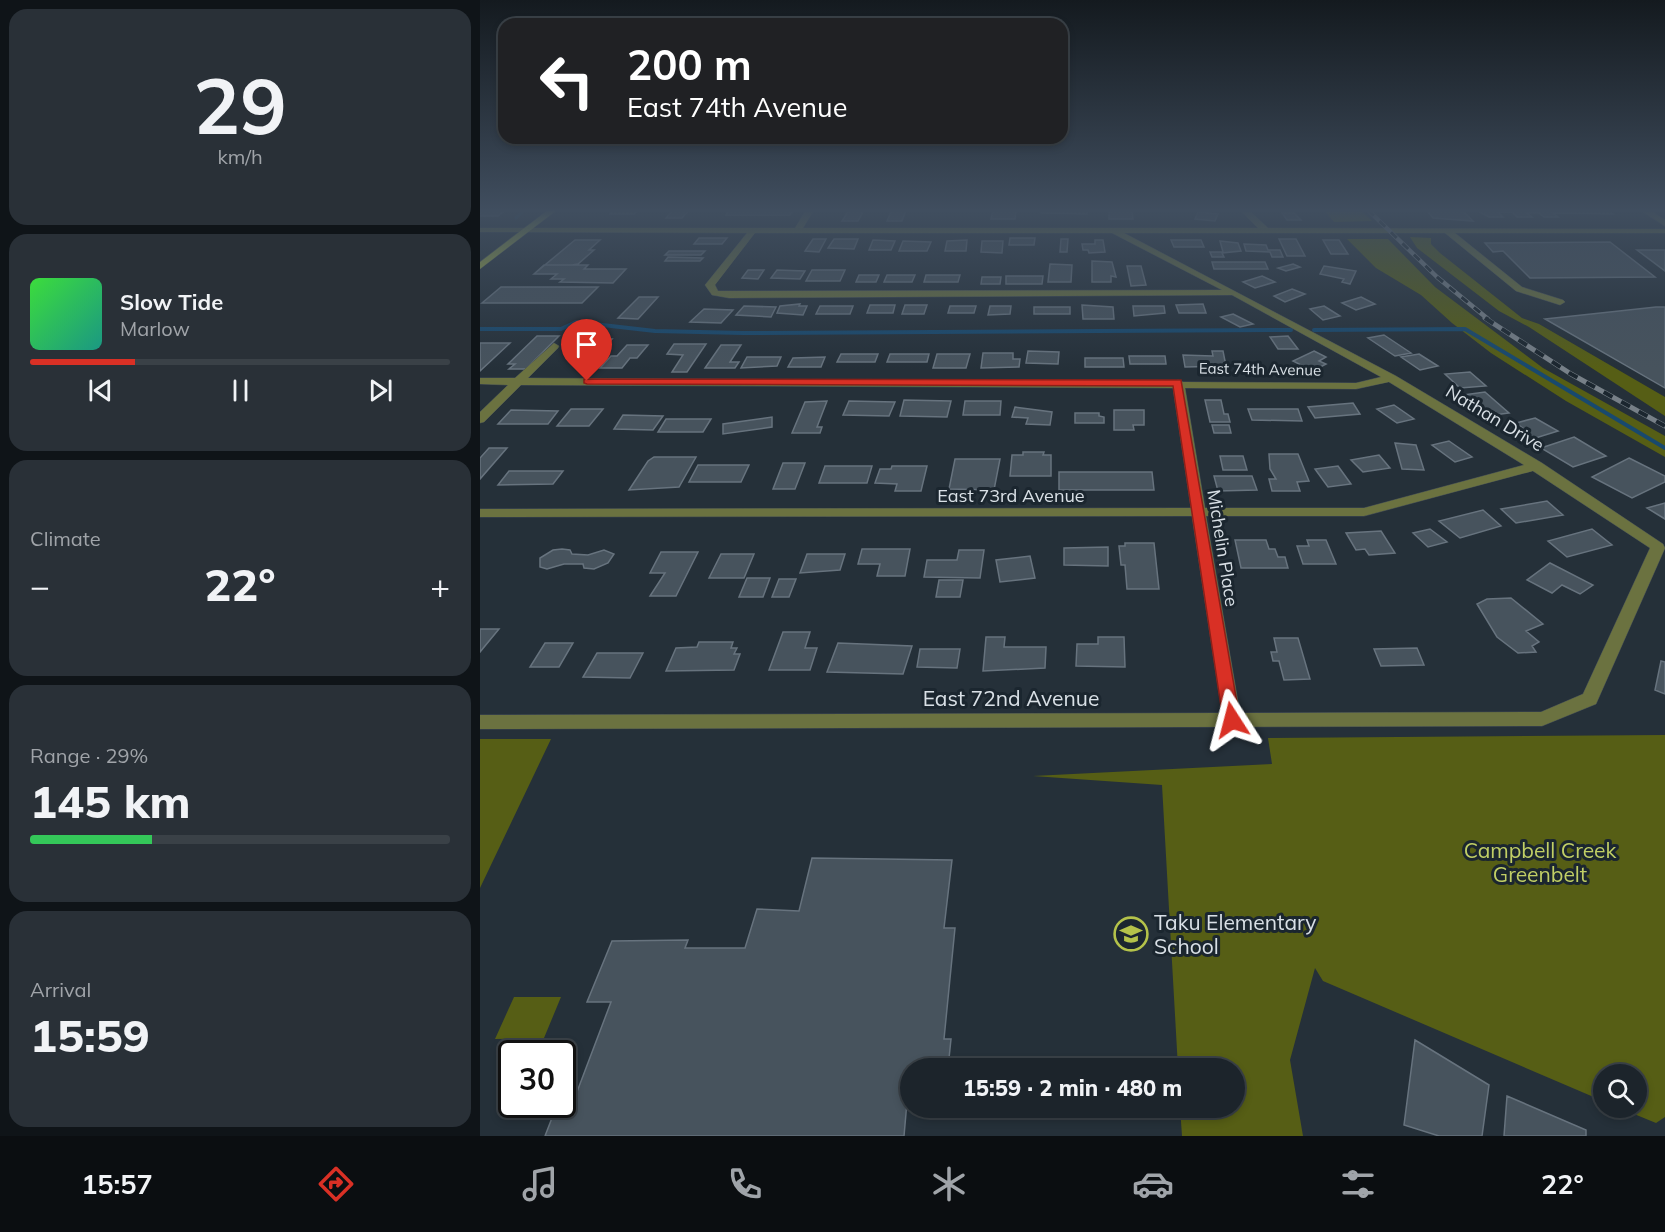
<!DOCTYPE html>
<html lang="en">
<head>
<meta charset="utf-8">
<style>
  body { margin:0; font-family:Mulish,sans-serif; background:#293037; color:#f1f3f6; height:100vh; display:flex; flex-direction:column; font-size:22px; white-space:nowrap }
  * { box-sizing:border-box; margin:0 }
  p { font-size:20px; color:#a0a4a9 }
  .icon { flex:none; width:33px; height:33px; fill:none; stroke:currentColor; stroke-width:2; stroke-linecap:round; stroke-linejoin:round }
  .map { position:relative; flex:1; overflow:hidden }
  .sheet { display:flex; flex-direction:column; gap:9px; padding:9px; background:#0f1418; width:480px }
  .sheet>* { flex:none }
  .top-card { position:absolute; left:18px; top:18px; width:570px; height:126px; border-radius:18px; box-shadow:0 3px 9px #0003,0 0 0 2px #3a4147; background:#202124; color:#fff; overflow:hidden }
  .buttons { position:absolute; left:1113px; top:1064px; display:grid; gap:12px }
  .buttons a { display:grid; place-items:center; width:54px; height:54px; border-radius:50%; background:#1c242b; box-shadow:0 3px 9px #0003,0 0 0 2px #3a4147; font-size:30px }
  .speed { position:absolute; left:18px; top:1040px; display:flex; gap:12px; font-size:30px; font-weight:700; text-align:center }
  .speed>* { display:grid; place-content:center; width:78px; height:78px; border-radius:50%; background:#1c242b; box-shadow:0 3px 9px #0003,0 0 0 2px #3a4147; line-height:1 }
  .speed .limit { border:3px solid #111; border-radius:9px; background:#fff; color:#111 }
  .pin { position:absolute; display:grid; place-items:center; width:51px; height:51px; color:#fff; margin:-62px -26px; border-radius:50% 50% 50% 0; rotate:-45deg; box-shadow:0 0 6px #0007 }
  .pin .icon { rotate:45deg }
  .me { position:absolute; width:66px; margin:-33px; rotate:351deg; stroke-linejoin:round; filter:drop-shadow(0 0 4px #0008) }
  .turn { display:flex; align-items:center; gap:21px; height:126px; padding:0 30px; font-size:27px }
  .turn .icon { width:78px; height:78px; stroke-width:2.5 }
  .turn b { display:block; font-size:42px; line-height:51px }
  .big { font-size:45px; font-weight:800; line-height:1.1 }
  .sheet .widget { flex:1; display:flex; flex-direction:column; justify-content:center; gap:9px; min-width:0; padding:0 21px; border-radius:18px; background:#293037 }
  .sheet .dial { align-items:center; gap:0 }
  .dial b { font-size:78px; line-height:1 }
  .song { display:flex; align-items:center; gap:18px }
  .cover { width:72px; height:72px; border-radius:9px; background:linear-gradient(135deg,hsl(120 70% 55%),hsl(170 70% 35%)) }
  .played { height:6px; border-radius:3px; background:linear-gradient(90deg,#d93025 25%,#3a4147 25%) }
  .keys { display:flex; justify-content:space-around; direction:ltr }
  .heat { display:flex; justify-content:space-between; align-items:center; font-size:33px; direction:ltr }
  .charge { height:9px; border-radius:4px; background:linear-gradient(90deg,#34c759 29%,#3a4147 0) }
  .trip { position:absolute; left:420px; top:1058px; width:345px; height:60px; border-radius:30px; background:#1c242b; box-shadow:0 3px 9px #0003,0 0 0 2px #3a4147; font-weight:800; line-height:60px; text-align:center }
  .tabs { display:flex; height:96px; justify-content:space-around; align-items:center; background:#0b0e11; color:#a0a4a9 }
  .tabs .icon { width:42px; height:42px }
  .tabs .active { color:#d93025 }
  .tabs b { font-size:27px; color:#f1f3f6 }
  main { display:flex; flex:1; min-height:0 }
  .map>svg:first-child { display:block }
  .green { fill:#565e15 }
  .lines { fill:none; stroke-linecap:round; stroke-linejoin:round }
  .stream-far1 { stroke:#18496e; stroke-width:3 }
  .stream { stroke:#18496e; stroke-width:4 }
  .building { fill:#47535d; stroke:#67737e; stroke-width:1.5 }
  .minor-casing { stroke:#424c55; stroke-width:1 }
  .major-casing { stroke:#424c55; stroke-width:1 }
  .minor { fill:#6b7240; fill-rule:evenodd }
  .major { fill:#a8b644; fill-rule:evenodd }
  .rail-far1-casing { stroke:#778088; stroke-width:4.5 }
  .rail-casing { stroke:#778088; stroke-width:5 }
  .rail-far1 { stroke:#1b262f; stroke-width:3; stroke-dasharray:8; stroke-linecap:butt }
  .rail { stroke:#1b262f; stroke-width:4; stroke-dasharray:10; stroke-linecap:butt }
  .route { fill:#d93025; stroke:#8d1f18; stroke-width:1.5 }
  .labels { text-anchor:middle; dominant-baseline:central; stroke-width:6; stroke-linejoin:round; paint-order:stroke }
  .far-street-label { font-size:15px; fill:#d9e0e6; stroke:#1b262f }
  .street-label { font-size:18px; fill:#d9e0e6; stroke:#1b262f }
  .near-street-label { font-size:21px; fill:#d9e0e6; stroke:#1b262f }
  .near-park-label { font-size:21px; fill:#c1cf65; stroke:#1b262f }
  .near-poi-label { font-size:21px; fill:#d9e0e6; stroke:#1b262f; text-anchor:start }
</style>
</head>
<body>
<main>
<section class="sheet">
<div class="widget dial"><b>29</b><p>km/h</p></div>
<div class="widget">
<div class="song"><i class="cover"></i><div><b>Slow Tide</b><p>Marlow</p></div></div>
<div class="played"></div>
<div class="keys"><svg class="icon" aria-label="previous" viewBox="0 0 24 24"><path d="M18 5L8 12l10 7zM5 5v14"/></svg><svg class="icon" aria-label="pause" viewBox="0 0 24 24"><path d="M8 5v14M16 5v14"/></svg><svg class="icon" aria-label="next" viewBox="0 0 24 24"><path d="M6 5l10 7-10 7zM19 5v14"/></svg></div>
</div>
<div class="widget"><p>Climate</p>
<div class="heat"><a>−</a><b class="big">22°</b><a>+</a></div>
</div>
<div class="widget"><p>Range · 29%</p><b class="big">145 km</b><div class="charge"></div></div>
<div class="widget"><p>Arrival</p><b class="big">15:59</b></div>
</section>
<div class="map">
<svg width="1185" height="1136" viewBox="0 0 1185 1136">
  <rect width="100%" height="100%" fill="#253039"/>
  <path class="green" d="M844,210H881L892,221L854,222Z
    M930,237L951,238V244L960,253L1042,318L1059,324L1185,397V416L1049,327L1019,311L937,248Z
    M867,239H908L955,287L1063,368L1185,436V457L1086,401L1011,353L972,323L941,295L896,268Z
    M1185,735V1117L1176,1123L1137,1107H1156V1074H1124L1123,1101L843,981L835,968L810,1060L823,1136H702L700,1107H754V1068H698L682,785L553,776L792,764L788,738Z
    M0,739H71L0,888Z
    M34,997H81L64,1038L15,1039Z"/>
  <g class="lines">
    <path class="stream-far1" d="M36,218L44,210"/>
    <path class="stream" d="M0,329H81L96,322L175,331L263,333L811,330
      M834,330L985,329L1185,448"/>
  </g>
  <path class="building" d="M0,210H26L18,216H0Z
    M134,210H158L154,214H130Z
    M193,210H209L202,218H186Z
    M249,210L313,211L310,215H246Z
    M369,210H384L378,221H362Z
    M412,210H426L422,221H407Z
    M513,210H536L535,219H511Z
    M561,210H607V214L561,213Z
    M629,210H652L653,219H629Z
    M996,210H1128L1133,214L1073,213L1078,217H1064L1059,213H1047L1052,217H1037L1032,212H1018L1023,217H1009Z
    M947,211H983L993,221L953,218Z
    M718,212L738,214L735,221L715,219Z
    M802,213H814L821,220H807Z
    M219,238H247L242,244H214Z
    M530,238H555L554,245H529Z
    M333,239H346L339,252L325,251Z
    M354,239H378L374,249L348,248Z
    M581,239H588L587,252H580Z
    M799,239H816L825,256H807Z
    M95,240H120L109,250H114L98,264L92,265H108L104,269H146L133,283L80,282L84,279H71L77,274H54Z
    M393,240L415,241L411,250H389Z
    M487,240L486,251H465L467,241Z
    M615,240H623L625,252L609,253L608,250H603L602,244H615Z
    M691,240H721L724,247H694Z
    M843,240H859L868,254H851Z
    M423,241L451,242L447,251H419Z
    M502,241H523L522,253L501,252Z
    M740,241L758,243L761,251L742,253L744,257H732L730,252H743Z
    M1130,242L1175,277L1050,278L1023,251L1013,252L1005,243Z
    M764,244L786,245L788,250H800L803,257H792L790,252L766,251Z
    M1157,250H1185V271Z
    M189,251H225L221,255H185Z
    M188,257L223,258L220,261H185Z
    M612,261L632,262L636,277L631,276V282H612Z
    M732,262H785L788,269H734Z
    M570,264L592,265L591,282H568Z
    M813,264L820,267L806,271L798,268Z
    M64,265H108L104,269H146L133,283L80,282L84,279H71L77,274H54Z
    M647,266H661L666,285L651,286Z
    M844,266L876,271L870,284L862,282L864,279L840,274Z
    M268,270H284L278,279L262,278Z
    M297,270L325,271L320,279L291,278Z
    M332,270H365L360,281H326Z
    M379,275H399L396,282H376Z
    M407,275H435L432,282H404Z
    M446,275H480L478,282H444Z
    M526,276H563L562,284H526Z
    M782,276L795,282L775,288L763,282Z
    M502,277H521L520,284H501Z
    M21,287H118L102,303H2Z
    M812,289L825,294L805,302L794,296Z
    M159,297H178L158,319L138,318Z
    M881,297L895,304L876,310L862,303Z
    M320,304L319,306H327L323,315L297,313L300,306Z
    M723,304L726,313H699L696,305Z
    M390,305H415L413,313H387Z
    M425,305H447L444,314H422Z
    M602,305L633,307L634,319H603Z
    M264,306L296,307L291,317L256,315Z
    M340,306H373L370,314H336Z
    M470,306H496L494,313H468Z
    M510,306H531L530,314L508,315Z
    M653,306H684L685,313L654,316Z
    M844,306L860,316L843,320L830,309Z
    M554,307H590V314H554Z
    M1176,307H1185V388L1065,319Z
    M224,309L253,310L241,323L210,322Z
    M753,314L773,324L760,327L741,317Z
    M904,335L931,353L915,356L888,338Z
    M57,336H79L46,369H29L35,364H28Z
    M808,336L818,349H798L790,337Z
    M108,339H132L120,352H96Z
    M0,343H30L0,371Z
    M194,344H226L207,372H192L203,355L187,354Z
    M147,345H168L157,358H150L142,368H120L131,356H137Z
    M241,345H261L250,362H259L255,368H225Z
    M548,351L579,352L578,364L546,363Z
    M732,351H743L746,366L705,367L703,355L733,356Z
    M834,351L846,357L839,361L846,364L833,371L813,361Z
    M503,353H533V359H540L539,367L501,368Z
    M361,354H398L395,362H357Z
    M410,354H449L447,362H407Z
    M457,354H490L486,368H453Z
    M939,354L958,366L940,370L921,357Z
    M649,356H685L686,364H650Z
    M267,357H301L297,366L261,368Z
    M345,357L341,367H308L313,358Z
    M605,358H643L644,367H605Z
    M990,372L1006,386L980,388L965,374Z
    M1005,392L1029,413L1006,416L983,395Z
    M424,400L471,401L467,417L420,416Z
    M725,400H741L744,414H748L750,422H730Z
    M347,401L337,427H342L340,433H312L325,402Z
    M369,401L415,402L409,416L363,415Z
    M485,401H521L520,415H483Z
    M873,403L880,414L835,418L828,407Z
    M914,405L934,419L917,423L897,409Z
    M535,407L572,412L570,425L546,424L548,418L532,417Z
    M91,409H123L109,426H77Z
    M768,409H818L822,421L772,420Z
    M31,410L78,411L68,424H18Z
    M634,410H664V425H653L654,430H634Z
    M595,413H619V416L624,417V423H595Z
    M143,415L183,416L173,430L134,429Z
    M292,417V427L243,434V424Z
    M1055,418L1078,431L1046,441L1032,432L1044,429L1036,423Z
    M186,419H231L223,432H178Z
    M732,425H749L751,433H734Z
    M1094,437L1126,456L1093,467L1061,448Z
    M969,441L992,457L975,462L952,445Z
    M915,443L936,445L944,470L922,469Z
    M9,448H27L0,479V458Z
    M543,452H564L563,455H571V476H530L532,455H543Z
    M789,454H818L829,481L817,482L820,491H792L789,479H796L790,469Z
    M899,455L910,468L883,472L871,460Z
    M740,456H763L767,470H743Z
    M174,457H216L199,487L149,490L168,461Z
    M1149,458L1185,476V482L1152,498L1112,477Z
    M475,459H520L514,490L469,489Z
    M303,463H325L315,489H293Z
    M218,465H269L261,482H209Z
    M345,466H392L387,483H339Z
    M412,466H447L441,491H415L417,484L395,483L400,469H411Z
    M858,466L871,484L848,487L835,469Z
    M29,471H83L73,484L18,485Z
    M579,472H672L674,490H579Z
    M734,476H772L777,490L738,491Z
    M1067,501L1083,515L1036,523L1021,509Z
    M1185,503V519L1167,508Z
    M1003,510L1021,526L980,538L959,521Z
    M950,529L967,542L948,547L933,533Z
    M1112,529L1132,545L1087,557L1068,541Z
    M901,531L915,553L889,555L885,549L876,550L866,533Z
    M755,540H786L789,549H795L798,557H805L808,568H761Z
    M827,540H846L856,564H823L817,546H829Z
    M645,543H674L679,589H647L645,565H641L639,546H645Z
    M628,547V566L584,565V548Z
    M82,549L90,550L92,554L108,555L124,550L134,554L128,563L114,569L104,568L103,564H84L67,569L60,567V558L73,550Z
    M382,549H430L425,576H397L400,564H378Z
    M479,550H504L500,578L444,577L447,560H477Z
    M181,552H218L196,596H170L185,573H170Z
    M241,554H274L264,578H229Z
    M327,554H365L360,570L320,573Z
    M550,556L555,578L520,582L516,560Z
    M1070,563L1113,585L1100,594L1082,585L1072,593L1047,580Z
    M267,578H290L283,597H259Z
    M299,579H316L309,597H292Z
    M459,580H483L480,597H456Z
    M1031,598L1063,624L1046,631L1059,642L1052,646L1056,652L1038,653L1017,637L997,604L1007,599Z
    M0,629H19L0,652Z
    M303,632H330L325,648H337L330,670H289Z
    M506,637H525L524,647H566L565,668L503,671Z
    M618,637H644L645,667L596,666L597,644H618Z
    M794,638H818L830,679L804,680L799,661H793L791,652H797Z
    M219,642H253L251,648H257L254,654H260L254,670L186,671L196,648L217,647Z
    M65,643H93L79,667H50Z
    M358,643L432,646L423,674L347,672Z
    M937,648L944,665L901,666L894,649Z
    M440,649H480L477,668L437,667Z
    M117,653H163L150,678L103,677Z
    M1181,661L1185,662V694L1175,690Z
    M332,858L472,860L464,928H475L464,1039H471L468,1068H430L424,1136H65L77,1105H92L131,1002H107L132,941L208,940L205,948H265L277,909L319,911Z
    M935,1040L1009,1085L1002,1136H959L924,1125Z
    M1027,1096L1106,1130V1136H1024Z"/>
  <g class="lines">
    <defs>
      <path id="minor" d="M326,210H334L323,228H778L760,210H769L788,228L1185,229V233H975L1042,287L1083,300L1085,302L1080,305L1036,291L965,233H644L916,376L1062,463L1183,544L1185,548L1116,704L1062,726L0,729V715L742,713L712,516L0,517V509L711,508L693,388L41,385L4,422L0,423V412L28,385L0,384V378H35L74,343L79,346L78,348L48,378L693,382L698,380L703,382L876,383L901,377L752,295L249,298L232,295L225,285L267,233L0,232V228H315ZM275,233H632L742,290L238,291L235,285ZM909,382L1044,465L884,508H725L705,388L876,389ZM1053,471L1170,548L1103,694L1061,712L760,713L726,516H884Z
        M1160,210H1170L1185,220V226Z"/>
      <path id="major" d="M68,210H77L0,269V262Z"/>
    </defs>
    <use href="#minor" class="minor-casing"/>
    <use href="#major" class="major-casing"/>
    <use href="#minor" class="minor"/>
    <use href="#major" class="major"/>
    <defs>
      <path id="rail-far1" d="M888,210L957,277L1008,319"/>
      <path id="rail" d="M1005,318L1091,374L1185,426"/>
    </defs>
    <use href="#rail-far1" class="rail-far1-casing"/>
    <use href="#rail" class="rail-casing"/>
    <use href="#rail-far1" class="rail-far1"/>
    <use href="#rail" class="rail"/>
  </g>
  <linearGradient id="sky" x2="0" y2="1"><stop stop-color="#141a1f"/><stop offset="0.57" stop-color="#404e5f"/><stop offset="1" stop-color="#404e5f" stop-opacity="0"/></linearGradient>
  <rect width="1185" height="369" fill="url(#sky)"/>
  <path class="route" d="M104,379L701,380L760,720L757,725H746L743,720L693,386L107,384L104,383Z"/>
  <defs>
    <symbol id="school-ring" viewBox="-11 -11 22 22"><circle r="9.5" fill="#1b262f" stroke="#b4c24a" stroke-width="1.5"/><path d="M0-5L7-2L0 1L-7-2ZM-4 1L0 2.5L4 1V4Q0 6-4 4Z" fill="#b4c24a"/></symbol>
  </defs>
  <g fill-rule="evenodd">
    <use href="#school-ring" x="632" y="915" width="38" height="38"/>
  </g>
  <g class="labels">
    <g class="far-street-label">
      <text transform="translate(780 369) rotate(1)">East 74th Avenue</text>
    </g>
    <g class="street-label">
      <text transform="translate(1015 418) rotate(31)">Nathan Drive</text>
      <text x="531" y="495">East 73rd Avenue</text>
      <text transform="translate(743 548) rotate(81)">Michelin Place</text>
    </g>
    <g class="near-street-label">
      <text x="531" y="698">East 72nd Avenue</text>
    </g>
    <g class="near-park-label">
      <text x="1060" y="850">Campbell Creek<tspan x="1060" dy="24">Greenbelt</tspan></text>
    </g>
    <g class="near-poi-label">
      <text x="674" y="922">Taku Elementary<tspan x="674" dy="24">School</tspan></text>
    </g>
  </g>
</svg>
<div class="buttons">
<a><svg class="icon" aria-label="search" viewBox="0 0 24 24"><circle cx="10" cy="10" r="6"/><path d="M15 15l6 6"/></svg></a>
</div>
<div class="speed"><div class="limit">30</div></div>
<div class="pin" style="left:107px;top:381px;background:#d93025"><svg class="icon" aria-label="arrive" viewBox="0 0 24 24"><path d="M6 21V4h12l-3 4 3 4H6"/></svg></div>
<svg class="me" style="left:752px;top:720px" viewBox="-20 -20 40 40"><path d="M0-17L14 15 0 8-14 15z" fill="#d93025" stroke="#fff" stroke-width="4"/></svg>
<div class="trip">15:59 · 2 min · 480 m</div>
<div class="top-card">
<div class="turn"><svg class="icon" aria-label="left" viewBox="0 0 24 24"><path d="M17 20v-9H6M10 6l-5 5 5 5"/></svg><div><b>200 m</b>East 74th Avenue</div></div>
</div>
</div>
</main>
<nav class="tabs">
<b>15:57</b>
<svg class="icon active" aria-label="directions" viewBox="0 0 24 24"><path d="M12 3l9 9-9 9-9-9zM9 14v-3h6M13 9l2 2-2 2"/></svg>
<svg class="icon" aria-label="music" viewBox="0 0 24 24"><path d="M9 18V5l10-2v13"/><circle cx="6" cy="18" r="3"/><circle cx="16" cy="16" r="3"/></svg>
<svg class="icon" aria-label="phone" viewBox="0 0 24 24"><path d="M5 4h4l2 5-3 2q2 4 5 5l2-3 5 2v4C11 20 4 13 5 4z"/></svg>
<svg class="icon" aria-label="climate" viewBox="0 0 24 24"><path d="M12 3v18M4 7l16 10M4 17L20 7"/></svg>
<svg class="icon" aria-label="car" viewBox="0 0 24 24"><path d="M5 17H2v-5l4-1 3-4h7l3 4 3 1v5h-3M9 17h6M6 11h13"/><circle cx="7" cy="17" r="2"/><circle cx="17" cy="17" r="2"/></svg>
<svg class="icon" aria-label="filters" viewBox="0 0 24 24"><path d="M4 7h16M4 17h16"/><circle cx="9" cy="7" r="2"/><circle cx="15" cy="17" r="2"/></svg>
<b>22°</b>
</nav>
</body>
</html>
